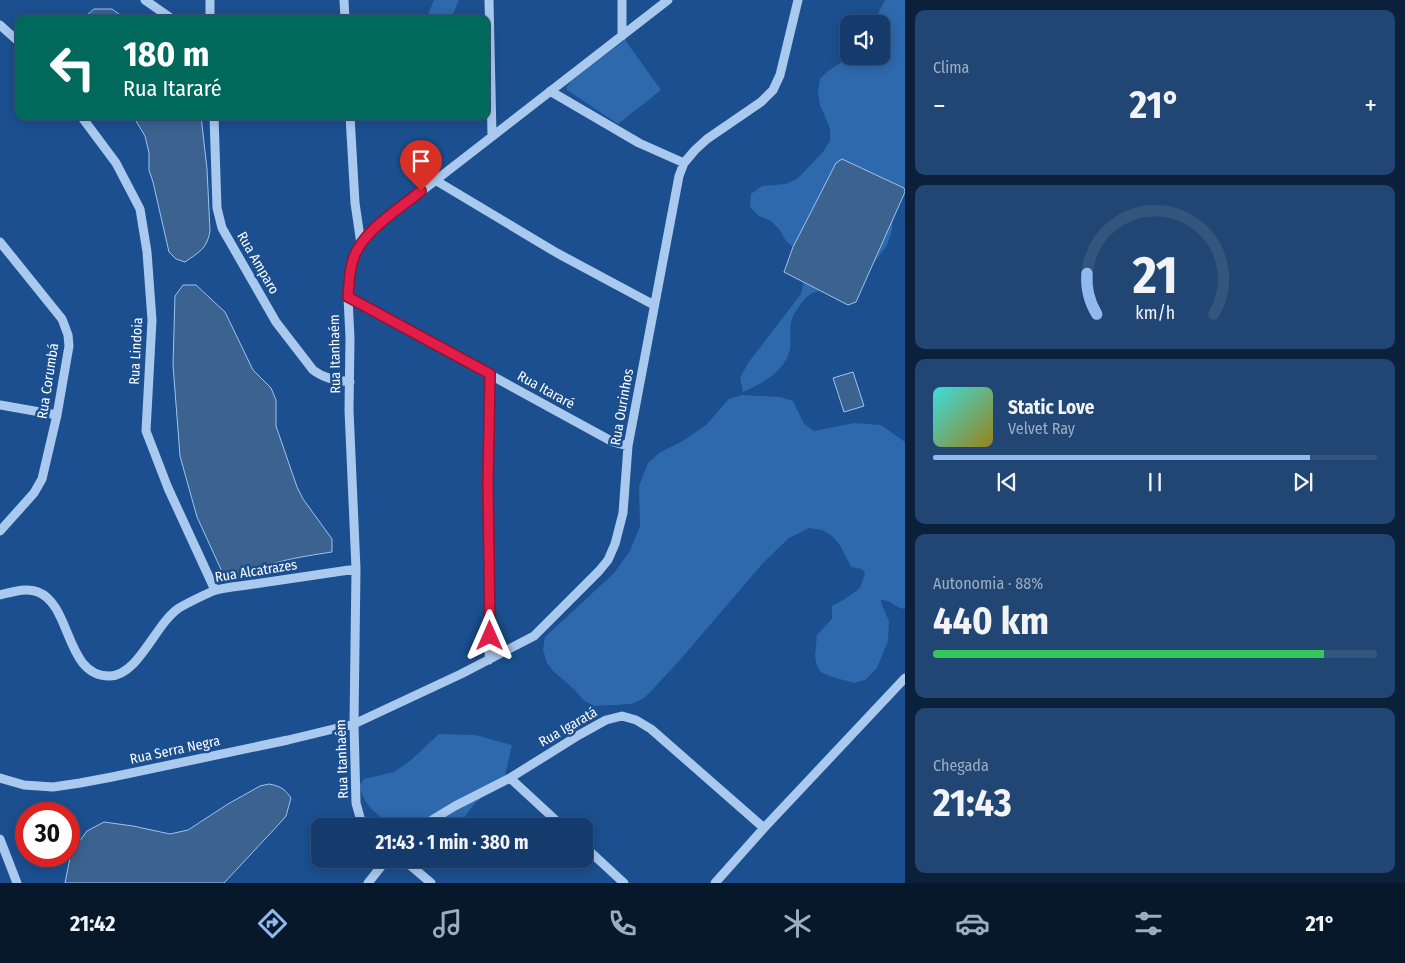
<!DOCTYPE html>
<html lang="pt">
<head>
<meta charset="utf-8">
<style>
  body { margin:0; font-family:"Fira Sans Condensed",sans-serif; background:#214673; color:#f1f3f6; height:100vh; display:flex; flex-direction:column; font-size:19px; white-space:nowrap }
  * { box-sizing:border-box; margin:0 }
  p { font-size:16px; color:#9dadc1 }
  .icon { flex:none; width:28px; height:28px; fill:none; stroke:currentColor; stroke-width:2; stroke-linecap:round; stroke-linejoin:round }
  .map { position:relative; flex:1; overflow:hidden }
  .panel { display:flex; flex-direction:column; gap:10px; padding:10px; background:#0b203b; width:500px }
  .panel>* { flex:none }
  .hud { position:absolute; left:15px; top:15px; width:475px; height:105px; border-radius:10px; box-shadow:0 2px 12px #0003,0 0 0 1px #33557e; background:#00695c; color:#fff; overflow:hidden }
  .fabs { position:absolute; left:840px; top:15px; display:grid; gap:10px }
  .fabs a { display:grid; place-items:center; width:50px; height:50px; border-radius:10px; background:#143b6b; box-shadow:0 2px 12px #0003,0 0 0 1px #33557e; font-size:25px }
  .speed { position:absolute; left:15px; top:802px; display:flex; gap:10px; font-size:25px; font-weight:700; text-align:center }
  .speed>* { display:grid; place-content:center; width:65px; height:65px; border-radius:50%; background:#143b6b; box-shadow:0 2px 12px #0003,0 0 0 1px #33557e; line-height:1 }
  .speed .limit { border:8px solid #d22; background:#fff; color:#111 }
  .pin { position:absolute; display:grid; place-items:center; width:42px; height:42px; color:#fff; margin:-51px -21px; border-radius:50% 50% 50% 0; rotate:-45deg; box-shadow:0 0 5px #0007 }
  .pin .icon { rotate:45deg }
  .me { position:absolute; width:55px; margin:-28px; rotate:0deg; stroke-linejoin:round; filter:drop-shadow(0 0 4px #0008) }
  .turn { display:flex; align-items:center; gap:18px; height:105px; padding:0 25px; font-size:22px }
  .turn .icon { width:65px; height:65px; stroke-width:2.5 }
  .turn b { display:block; font-size:35px; line-height:42px }
  .big { font-size:38px; font-weight:700; line-height:1.1 }
  .panel .widget { flex:1; display:flex; flex-direction:column; justify-content:center; gap:8px; min-width:0; padding:0 18px; border-radius:10px; background:#214673 }
  .panel .dial { align-items:center; gap:0 }
  .dial svg { height:130px; overflow:visible; fill:none; stroke:#33557e; stroke-width:7; stroke-linecap:round; text-anchor:middle }
  .dial text { fill:#f1f3f6; stroke:none }
  .song { display:flex; align-items:center; gap:15px }
  .cover { width:60px; height:60px; border-radius:8px; background:linear-gradient(135deg,hsl(180 70% 55%),hsl(50 70% 35%)) }
  .played { height:5px; border-radius:2px; background:linear-gradient(90deg,#90b9f0 85%,#33557e 85%) }
  .keys { display:flex; justify-content:space-around; direction:ltr }
  .heat { display:flex; justify-content:space-between; align-items:center; font-size:28px; direction:ltr }
  .charge { height:8px; border-radius:4px; background:linear-gradient(90deg,#34c759 88%,#33557e 0) }
  .trip { position:absolute; left:311px; top:818px; width:282px; height:50px; border-radius:10px; background:#143b6b; box-shadow:0 2px 12px #0003,0 0 0 1px #33557e; font-weight:700; line-height:50px; text-align:center }
  .tab-bar { display:flex; height:80px; justify-content:space-around; align-items:center; background:#08182b; color:#9dadc1 }
  .tab-bar .icon { width:35px; height:35px }
  .tab-bar .active { color:#90b9f0 }
  .tab-bar b { font-size:22px; color:#f1f3f6 }
  main { display:flex; flex:1; min-height:0 }
  .map>svg:first-child { display:block }
  .green { fill:#2e69ad }
  .water { fill:#3c6290; stroke:#9cc4f0 }
  .lines { fill:none; stroke-linecap:round; stroke-linejoin:round }
  .minor { stroke:#a9c9ee; stroke-width:9 }
  .route-casing { stroke:#92132f; stroke-width:12 }
  .route { stroke:#e11d48; stroke-width:9 }
  .labels { text-anchor:middle; dominant-baseline:central; stroke-width:5; stroke-linejoin:round; paint-order:stroke }
  .street-label { font-size:14px; fill:#fff; stroke:#1b4f8f }
</style>
</head>
<body>
<main>
<div class="map">
<svg width="905" height="883" viewBox="0 0 905 883">
  <rect width="100%" height="100%" fill="#1b4f8f"/>
  <path class="green" d="M434,0H459L451,19H426Z
    M885,0H905V186L904,188L889,181L893,214L892,231L886,247L856,286L853,304L845,292C824,288 810,288 798,308C795,312 792,317 791,322C789,331 792,345 789,353C782,373 761,384 743,392L740,378L748,363L801,294L811,248L836,163L793,247L786,241L780,230L771,221L759,216L750,207L751,194L762,186L786,184L797,179L823,152L830,141V128L820,105L818,92L820,79L828,71L851,56H881V24H873Z
    M625,40L661,90L618,124L567,90V86L572,80Z
    M742,395L780,397L793,401L804,424L814,431L854,423L881,425L905,442V609C895,608 892,600 881,600V603L889,621L888,641L877,668L865,680L854,683L832,677L821,672L817,666L815,656L817,635L832,619V606L845,599L860,588L865,573L862,569L851,567L840,545L832,536L822,530L809,528L789,538L763,563L679,661L653,689L644,698L632,704L594,706L583,700L575,690L554,672L547,663L543,650L545,637L614,573L630,551L640,526L639,486L648,463L659,453L683,441L706,425L729,399Z
    M439,734L475,735L512,745L504,780L475,803L458,826H388V821C373,813 364,803 359,786L364,779L394,772L411,760Z"/>
  <path class="water" d="M94,9H112L126,19H85L87,15Z
    M133,116H201L207,169L210,231C207,249 199,252 185,262L176,259L169,252L153,182L149,170V153L145,136Z
    M842,159L904,188L905,192L856,302L848,305L784,272L793,247L836,163Z
    M183,285H196L225,312L253,370L271,388L276,400V426L297,487L303,499L332,539V552C299,557 265,562 236,579L224,576L197,517L180,456L173,365L175,296Z
    M853,372L864,406L844,412L833,378Z
    M269,784C280,786 285,789 291,798L286,816L280,823L224,883H65L71,853L87,831L104,822L133,826L170,834L188,830L228,804L260,786Z"/>
  <g class="lines">
    <path class="minor" d="M145,0L172,19
      M210,0V19
      M344,0L345,19
      M489,0L492,135
      M622,0V36
      M0,25L19,42
      M550,91L639,143L684,163
      M81,116L116,163L140,209L147,252L152,320L146,431L168,488L215,590
      M214,116L217,208L222,228L276,322L313,370C325,379 335,380 350,382
      M350,116L355,203L361,244
      M435,180L557,253L654,305
      M0,242L62,319L68,335L69,346L57,415L42,479L34,493L0,531
      M348,297L613,442L628,446
      M0,405L57,415
      M0,595C12,592 26,587 38,592C72,605 65,677 110,676C139,675 155,624 179,608C189,602 202,596 213,591C224,587 242,586 254,584C288,579 322,574 356,569
      M489,660L490,625L488,483L490,374
      M0,778L24,785L53,787L80,783L112,777L288,740L354,724L461,674L534,636L599,571L608,560L615,544L623,513L628,446L679,176L684,163L695,150L707,139L761,102L773,90L780,75L798,0
      M510,778L562,826
      M366,826L361,821L356,803L354,724L356,569L349,410L350,338L348,297L350,276L354,258L361,244L378,225L668,0
      M422,826L455,806L510,778L579,735L606,720L622,716L636,720L651,729L764,828
      M0,839L17,883
      M585,847L624,883
      M403,859L431,883
      M368,883L387,859
      M715,883L764,828L905,678"/>
  </g>
  <g class="lines">
    <defs>
      <path id="route" d="M421,191C399,209 364,230 354,257C349,270 349,284 348,297L490,374L488,483L490,636"/>
    </defs>
    <use href="#route" class="route-casing"/>
    <use href="#route" class="route"/>
  </g>
  <g class="labels">
    <g class="street-label">
      <text transform="translate(258 263) rotate(60)">Rua Amparo</text>
      <text transform="translate(136 351) rotate(-87)">Rua Lindoia</text>
      <text transform="translate(335 354) rotate(-91)">Rua Itanhaém</text>
      <text transform="translate(48 381) rotate(-81)">Rua Corumbá</text>
      <text transform="translate(546 390) rotate(29)">Rua Itararé</text>
      <text transform="translate(622 407) rotate(-80)">Rua Ourinhos</text>
      <text transform="translate(256 571) rotate(-9)">Rua Alcatrazes</text>
      <text transform="translate(568 727) rotate(-30)">Rua Igaratá</text>
      <text transform="translate(175 750) rotate(-12)">Rua Serra Negra</text>
      <text transform="translate(342 759) rotate(-92)">Rua Itanhaém</text>
    </g>
  </g>
</svg>
<div class="fabs">
<a><svg class="icon" aria-label="sound" viewBox="0 0 24 24"><path d="M4 9h4l5-4v14l-5-4H4zM17 9q2 3 0 6"/></svg></a>
</div>
<div class="speed"><div class="limit">30</div></div>
<div class="pin" style="left:421px;top:191px;background:#d93025"><svg class="icon" aria-label="arrive" viewBox="0 0 24 24"><path d="M6 21V4h12l-3 4 3 4H6"/></svg></div>
<svg class="me" style="left:490px;top:636px" viewBox="-20 -20 40 40"><path d="M0-17L14 15 0 8-14 15z" fill="#e11d48" stroke="#fff" stroke-width="4"/></svg>
<div class="trip">21:43 · 1 min · 380 m</div>
<div class="hud">
<div class="turn"><svg class="icon" aria-label="left" viewBox="0 0 24 24"><path d="M17 20v-9H6M10 6l-5 5 5 5"/></svg><div><b>180 m</b>Rua Itararé</div></div>
</div>
</div>
<section class="panel">
<div class="widget"><p>Clima</p>
<div class="heat"><a>−</a><b class="big">21°</b><a>+</a></div>
</div>
<div class="widget dial"><svg viewBox="0 0 100 80">
<path d="M14 69A42 42 0 1 1 86 69"/>
<path d="M14 69A42 42 0 0 1 8 44" stroke="#90b9f0"/>
<text x="50" y="56" font-size="32" font-weight="700">21</text>
<text x="50" y="72" font-size="11">km/h</text>
</svg></div>
<div class="widget">
<div class="song"><i class="cover"></i><div><b>Static Love</b><p>Velvet Ray</p></div></div>
<div class="played"></div>
<div class="keys"><svg class="icon" aria-label="previous" viewBox="0 0 24 24"><path d="M18 5L8 12l10 7zM5 5v14"/></svg><svg class="icon" aria-label="pause" viewBox="0 0 24 24"><path d="M8 5v14M16 5v14"/></svg><svg class="icon" aria-label="next" viewBox="0 0 24 24"><path d="M6 5l10 7-10 7zM19 5v14"/></svg></div>
</div>
<div class="widget"><p>Autonomia · 88%</p><b class="big">440 km</b><div class="charge"></div></div>
<div class="widget"><p>Chegada</p><b class="big">21:43</b></div>
</section>
</main>
<nav class="tab-bar">
<b>21:42</b>
<svg class="icon active" aria-label="directions" viewBox="0 0 24 24"><path d="M12 3l9 9-9 9-9-9zM9 14v-3h6M13 9l2 2-2 2"/></svg>
<svg class="icon" aria-label="music" viewBox="0 0 24 24"><path d="M9 18V5l10-2v13"/><circle cx="6" cy="18" r="3"/><circle cx="16" cy="16" r="3"/></svg>
<svg class="icon" aria-label="phone" viewBox="0 0 24 24"><path d="M5 4h4l2 5-3 2q2 4 5 5l2-3 5 2v4C11 20 4 13 5 4z"/></svg>
<svg class="icon" aria-label="climate" viewBox="0 0 24 24"><path d="M12 3v18M4 7l16 10M4 17L20 7"/></svg>
<svg class="icon" aria-label="car" viewBox="0 0 24 24"><path d="M5 17H2v-5l4-1 3-4h7l3 4 3 1v5h-3M9 17h6M6 11h13"/><circle cx="7" cy="17" r="2"/><circle cx="17" cy="17" r="2"/></svg>
<svg class="icon" aria-label="filters" viewBox="0 0 24 24"><path d="M4 7h16M4 17h16"/><circle cx="9" cy="7" r="2"/><circle cx="15" cy="17" r="2"/></svg>
<b>21°</b>
</nav>
</body>
</html>
